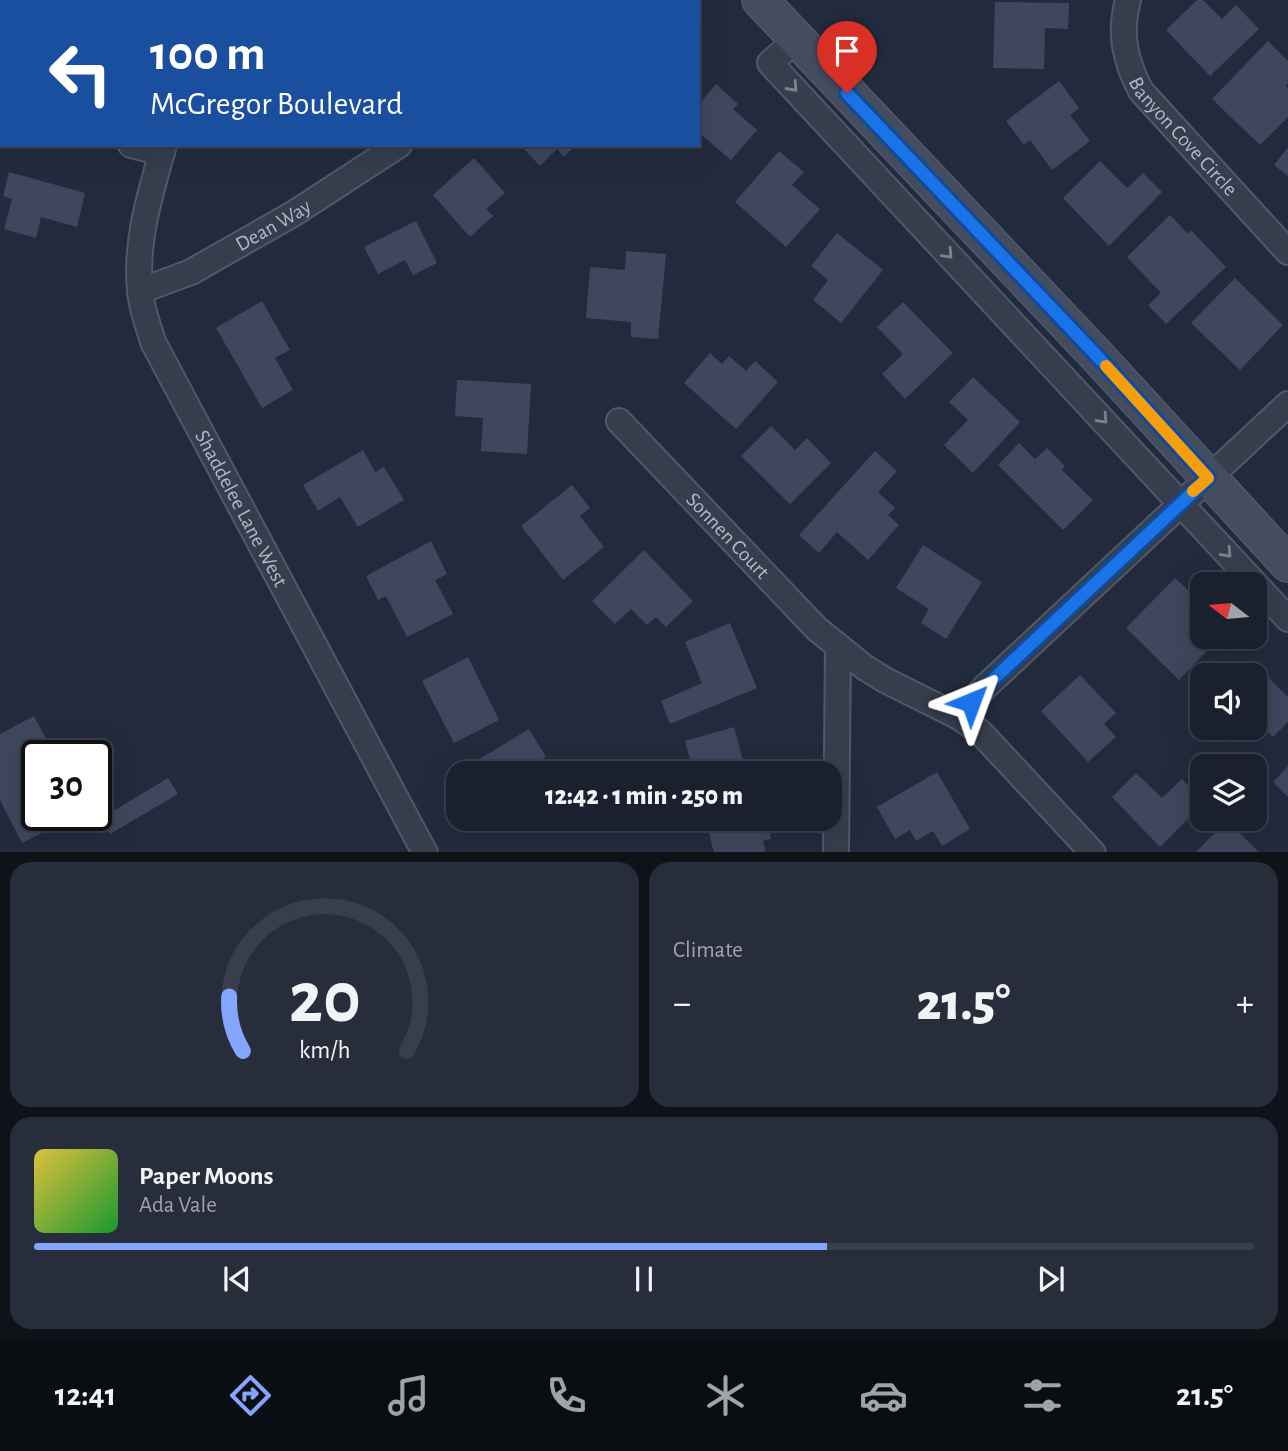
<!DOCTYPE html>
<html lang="en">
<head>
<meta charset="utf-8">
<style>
  body { margin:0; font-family:"Alegreya Sans",sans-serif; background:#272d3a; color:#f1f3f6; height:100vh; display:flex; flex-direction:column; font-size:26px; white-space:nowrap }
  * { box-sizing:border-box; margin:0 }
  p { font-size:23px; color:#9fa3aa }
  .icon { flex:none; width:38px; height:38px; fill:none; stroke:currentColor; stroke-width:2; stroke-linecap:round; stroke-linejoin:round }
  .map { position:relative; height:852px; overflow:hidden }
  .drawer { display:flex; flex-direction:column; gap:10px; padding:10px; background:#0e1219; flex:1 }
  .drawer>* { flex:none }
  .banner { position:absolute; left:0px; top:0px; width:700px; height:147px; box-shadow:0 7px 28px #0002,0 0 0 2px #383e4a; background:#1a4fa0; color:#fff; overflow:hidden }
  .needle { width:46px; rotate:286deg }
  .controls { position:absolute; left:1190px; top:572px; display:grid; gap:14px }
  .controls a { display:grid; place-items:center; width:77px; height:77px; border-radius:14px; background:#1a202e; box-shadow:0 7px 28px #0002,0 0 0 2px #383e4a; font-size:35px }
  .speed { position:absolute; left:21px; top:740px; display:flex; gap:14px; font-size:35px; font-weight:700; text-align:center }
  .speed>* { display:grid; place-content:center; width:91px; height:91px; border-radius:50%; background:#1a202e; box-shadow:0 7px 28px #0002,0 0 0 2px #383e4a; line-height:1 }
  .speed .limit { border:4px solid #111; border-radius:10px; background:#fff; color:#111 }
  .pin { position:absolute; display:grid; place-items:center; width:60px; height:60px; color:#fff; margin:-72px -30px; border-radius:50% 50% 50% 0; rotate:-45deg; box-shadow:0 0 7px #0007 }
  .pin .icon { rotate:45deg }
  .me { position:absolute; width:77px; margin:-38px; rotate:44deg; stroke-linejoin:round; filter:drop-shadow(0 0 5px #0008) }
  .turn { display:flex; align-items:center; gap:24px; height:147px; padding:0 35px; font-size:32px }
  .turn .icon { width:91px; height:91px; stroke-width:2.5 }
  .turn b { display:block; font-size:49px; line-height:60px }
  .big { font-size:52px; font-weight:800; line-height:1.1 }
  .drawer .widget { flex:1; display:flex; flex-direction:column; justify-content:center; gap:10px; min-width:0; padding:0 24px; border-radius:21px; background:#272d3a }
  .drawer .dial { align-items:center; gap:0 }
  .dial svg { height:182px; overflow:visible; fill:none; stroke:#383e4a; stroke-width:7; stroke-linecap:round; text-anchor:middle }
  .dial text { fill:#f1f3f6; stroke:none }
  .song { display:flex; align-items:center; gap:21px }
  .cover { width:84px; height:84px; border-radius:10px; background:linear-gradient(135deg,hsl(50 70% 55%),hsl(130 70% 35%)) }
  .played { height:7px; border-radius:4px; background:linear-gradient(90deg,#83a6fc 65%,#383e4a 65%) }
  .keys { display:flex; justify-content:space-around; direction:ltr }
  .heat { display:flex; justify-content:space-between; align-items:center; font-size:38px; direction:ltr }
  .drawer .tiles { flex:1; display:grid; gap:10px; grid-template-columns:1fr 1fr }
  .widget:last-child { grid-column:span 2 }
  .trip { position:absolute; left:446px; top:761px; width:396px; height:70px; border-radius:21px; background:#1a202e; box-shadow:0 7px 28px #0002,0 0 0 2px #383e4a; font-weight:800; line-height:70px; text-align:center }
  .tab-bar { display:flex; height:112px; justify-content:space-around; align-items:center; background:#0a0d12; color:#9fa3aa }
  .tab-bar .icon { width:49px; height:49px }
  .tab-bar .current { color:#83a6fc }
  .tab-bar b { font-size:32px; color:#f1f3f6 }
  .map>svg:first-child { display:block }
  .building { fill:#3e475d }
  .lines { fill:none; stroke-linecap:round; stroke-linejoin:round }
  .street-casing { stroke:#515868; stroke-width:28 }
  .secondary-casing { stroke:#515868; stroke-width:38 }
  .street { stroke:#363d4d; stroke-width:24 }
  .secondary { stroke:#444c60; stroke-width:35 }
  .oneway { stroke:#7a8191 }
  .route-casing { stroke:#114b97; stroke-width:18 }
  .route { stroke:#1a73e8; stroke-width:12 }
  .slow { stroke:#f59e0b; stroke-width:12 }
  .labels { text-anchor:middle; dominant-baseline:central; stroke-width:7; stroke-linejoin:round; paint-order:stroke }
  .street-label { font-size:21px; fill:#b1b8c9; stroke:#1b2232 }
</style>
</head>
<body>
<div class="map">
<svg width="1288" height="853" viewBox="0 0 1288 853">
  <rect width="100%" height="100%" fill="#222b3d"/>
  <path class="building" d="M1197,0H1203L1222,19L1236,5L1259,29L1210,76L1166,30Z
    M995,2L1069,3L1068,29L1045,28L1044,69L993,68Z
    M1268,41L1288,61V83L1286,86L1288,88V117L1260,145L1212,99Z
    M1059,81L1079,108L1070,115L1090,141L1052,170L1030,140L1024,145L1006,121Z
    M716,84L738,104L733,109L757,130L731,160L698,132V105Z
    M520,145H576L564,157L557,149L540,166Z
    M1288,147V176L1274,165Z
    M779,151L804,172L792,185L820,209L786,247L735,202Z
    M474,158L505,193L486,209L493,216L470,237L433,195Z
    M1100,161L1127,188L1143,173L1162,192L1109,246L1063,198Z
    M9,172L85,193L77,227L41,217L36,238L4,229L12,199L3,196Z
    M1170,215L1188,234L1191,230L1226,267L1166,324L1148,305L1161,293L1127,257Z
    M416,221L437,263L413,275L405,260L378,274L364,247Z
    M837,233L883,270L841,323L813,300L828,280L811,266Z
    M626,251L666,254L658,339L631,337V322L586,318L590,267L625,270Z
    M1235,278L1283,325L1240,370L1191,323Z
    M262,301L290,350L275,358L293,390L262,408L216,328Z
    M903,302L953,353L905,399L882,374L903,354L877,327Z
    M710,353L722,364L729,356L746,371L755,361L778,382L736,429L684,383Z
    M973,377L1020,422L973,473L944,445L968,420L949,402Z
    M457,380L531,384L527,454L481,451L483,418L455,416Z
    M771,426L795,450L807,438L831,463L790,504L741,456Z
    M1019,443L1035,459L1047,448L1065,466L1062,470L1093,500L1063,530L998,465Z
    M363,450L375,472L384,467L404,500L358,527L340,497L318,511L303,485Z
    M875,451L897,471L878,492L895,508L888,515L899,525L868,560L837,532L819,553L799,535Z
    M572,485L590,508L580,516L604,547L563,580L521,526Z
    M431,541L447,574L435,580L453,614L407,637L386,596L378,600L366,576Z
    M923,545L982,582L946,639L921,623L929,609L896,588Z
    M644,550L693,601L666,627L656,617L647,625L631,609L615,624L592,601Z
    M1175,578L1202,604V637H1220L1179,680L1126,628Z
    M730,623L757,688L670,724L661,701L702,683L685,642Z
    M468,657L499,720L454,743L422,681Z
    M1251,660L1288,697V722L1273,737L1263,728L1255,736L1247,728H1255V676H1236Z
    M1080,675L1116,713L1104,724L1116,737L1088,762L1041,711Z
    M34,716L55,756H37V816H75L22,843L0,800V734Z
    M734,727L744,764L759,759L763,774H694L685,741Z
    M529,729L546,757L519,774H479L473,763Z
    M1288,766V797L1273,782Z
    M937,772L970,829L942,846L933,831L916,841L910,830L895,839L877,807Z
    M1136,773L1162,798L1182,779L1202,800V805L1160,847L1112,797Z
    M168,778L178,794L110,834L100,819Z
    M747,819H767L771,839L763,841L766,853H714L708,829Z
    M1227,820L1260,853H1195Z"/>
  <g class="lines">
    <defs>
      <g id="street">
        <path id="s1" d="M1128,0C1119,33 1125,61 1141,91L1288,252"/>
        <path d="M202,2L203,0"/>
        <path d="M573,2L575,0"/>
        <path d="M797,39L770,63L1288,619"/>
        <path d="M0,109L2,110"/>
        <path d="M131,145L162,153"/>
        <path id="s2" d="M164,145C151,192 135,240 140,290C141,307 148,325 153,342L425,853"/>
        <path id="s3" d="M140,291L191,272L293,214L399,145"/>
        <path id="s4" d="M619,421L817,629L864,667L885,680L959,717L981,733L1093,853"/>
        <path d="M959,717L984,688L1288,404"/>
        <path d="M836,853L838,646"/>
      </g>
      <path id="secondary" d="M760,0L1099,358L1288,564"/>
    </defs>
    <use href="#street" class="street-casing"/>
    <use href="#secondary" class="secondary-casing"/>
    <use href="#street" class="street"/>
    <use href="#secondary" class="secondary"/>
  </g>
  <defs><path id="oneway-chevron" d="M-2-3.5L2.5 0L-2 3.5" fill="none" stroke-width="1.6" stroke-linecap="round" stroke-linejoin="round" transform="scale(1.75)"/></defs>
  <g class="oneway">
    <use href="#oneway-chevron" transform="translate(793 87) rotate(48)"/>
    <use href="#oneway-chevron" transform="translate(948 254) rotate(47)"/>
    <use href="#oneway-chevron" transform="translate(1103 419) rotate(47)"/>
    <use href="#oneway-chevron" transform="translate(1227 553) rotate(47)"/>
  </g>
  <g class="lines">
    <defs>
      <path id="route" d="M847,93L1099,358L1208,478L984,688L971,702"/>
    </defs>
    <use href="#route" class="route-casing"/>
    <use href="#route" class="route"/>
    <path class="slow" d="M1106,366L1208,478L1193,491"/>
  </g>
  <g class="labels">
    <g class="street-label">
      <text stroke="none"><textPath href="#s1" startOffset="156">Banyon Cove Circle</textPath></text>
      <text stroke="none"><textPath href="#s3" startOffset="149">Dean Way</textPath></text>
      <text stroke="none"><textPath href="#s2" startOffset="390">Shaddelee Lane West</textPath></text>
      <text stroke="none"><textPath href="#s4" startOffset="158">Sonnen Court</textPath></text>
    </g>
  </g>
</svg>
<div class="controls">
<a><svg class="needle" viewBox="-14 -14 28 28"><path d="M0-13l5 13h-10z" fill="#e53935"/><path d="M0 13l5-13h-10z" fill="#9fa3aa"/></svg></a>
<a><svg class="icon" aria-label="sound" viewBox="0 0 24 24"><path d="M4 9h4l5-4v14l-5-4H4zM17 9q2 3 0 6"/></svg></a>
<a><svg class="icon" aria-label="layers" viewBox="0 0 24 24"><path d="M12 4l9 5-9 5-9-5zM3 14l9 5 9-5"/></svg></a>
</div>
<div class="speed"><div class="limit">30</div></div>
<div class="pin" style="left:847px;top:93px;background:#d93025"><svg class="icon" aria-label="arrive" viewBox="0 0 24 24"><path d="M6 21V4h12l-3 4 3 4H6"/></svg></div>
<svg class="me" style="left:971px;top:702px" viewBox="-20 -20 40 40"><path d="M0-17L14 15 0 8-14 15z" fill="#1a73e8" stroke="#fff" stroke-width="4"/></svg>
<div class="trip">12:42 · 1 min · 250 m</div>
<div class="banner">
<div class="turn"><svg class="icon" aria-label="left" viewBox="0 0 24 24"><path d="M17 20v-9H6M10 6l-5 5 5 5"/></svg><div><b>100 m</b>McGregor Boulevard</div></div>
</div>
</div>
<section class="drawer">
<div class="tiles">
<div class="widget dial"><svg viewBox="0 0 100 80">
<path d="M14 69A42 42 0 1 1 86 69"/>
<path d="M14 69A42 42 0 0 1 8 45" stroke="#83a6fc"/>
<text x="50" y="56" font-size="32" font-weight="700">20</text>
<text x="50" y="72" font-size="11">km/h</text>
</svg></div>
<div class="widget"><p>Climate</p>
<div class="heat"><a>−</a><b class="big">21.5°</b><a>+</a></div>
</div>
<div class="widget">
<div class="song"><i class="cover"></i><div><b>Paper Moons</b><p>Ada Vale</p></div></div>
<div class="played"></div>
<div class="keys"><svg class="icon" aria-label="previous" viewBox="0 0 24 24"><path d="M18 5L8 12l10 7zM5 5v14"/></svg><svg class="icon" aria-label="pause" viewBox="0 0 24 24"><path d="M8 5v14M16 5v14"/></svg><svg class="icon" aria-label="next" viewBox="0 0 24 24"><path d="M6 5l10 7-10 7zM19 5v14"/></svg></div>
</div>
</div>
</section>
<nav class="tab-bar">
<b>12:41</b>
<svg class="icon current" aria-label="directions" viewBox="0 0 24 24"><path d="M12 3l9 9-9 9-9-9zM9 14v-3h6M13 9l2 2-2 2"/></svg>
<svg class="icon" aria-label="music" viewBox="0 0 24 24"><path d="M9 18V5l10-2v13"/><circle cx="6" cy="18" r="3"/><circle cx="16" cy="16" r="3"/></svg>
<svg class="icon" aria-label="phone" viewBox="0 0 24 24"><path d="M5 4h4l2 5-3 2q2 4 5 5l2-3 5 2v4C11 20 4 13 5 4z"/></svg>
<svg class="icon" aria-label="climate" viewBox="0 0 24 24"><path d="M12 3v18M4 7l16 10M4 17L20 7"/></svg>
<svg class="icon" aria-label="car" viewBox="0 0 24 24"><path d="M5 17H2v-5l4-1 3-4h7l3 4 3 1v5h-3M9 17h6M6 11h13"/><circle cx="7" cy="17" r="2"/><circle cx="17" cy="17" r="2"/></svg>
<svg class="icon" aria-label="filters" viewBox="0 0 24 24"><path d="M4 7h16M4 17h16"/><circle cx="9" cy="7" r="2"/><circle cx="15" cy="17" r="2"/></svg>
<b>21.5°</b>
</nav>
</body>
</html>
